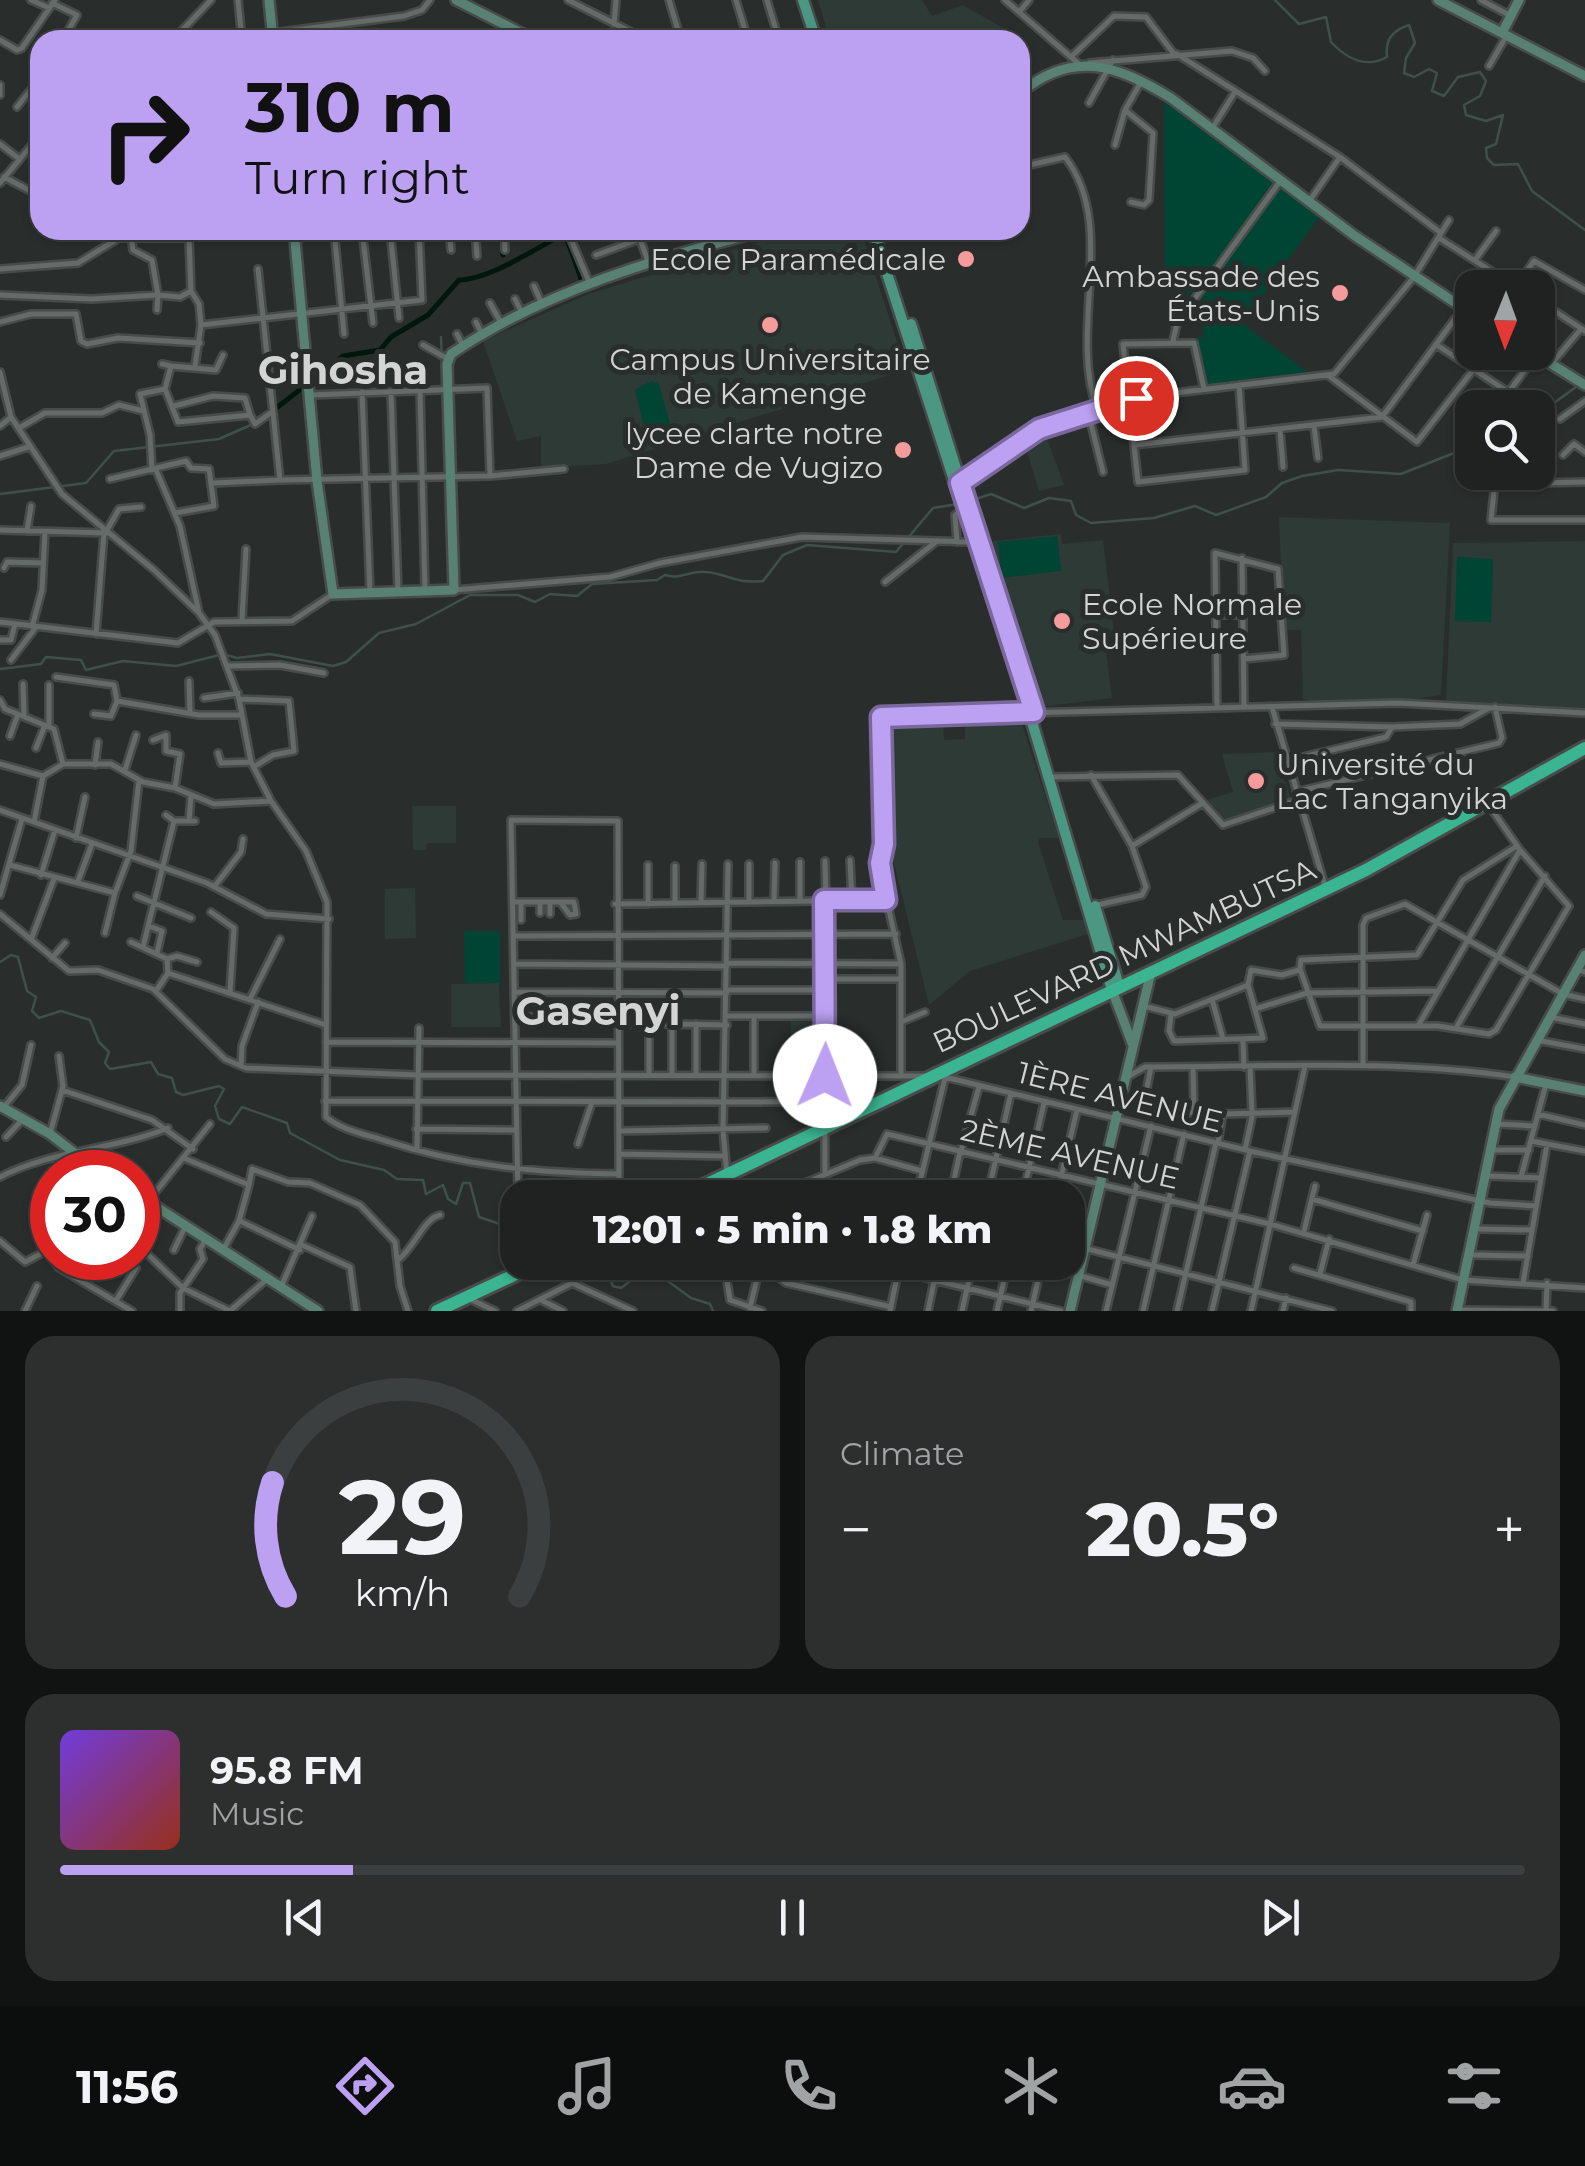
<!DOCTYPE html>
<html lang="en">
<head>
<meta charset="utf-8">
<style>
  body { margin:0; font-family:Montserrat,sans-serif; background:#2c2f2e; color:#f1f3f6; height:100vh; display:flex; flex-direction:column; font-size:38px; white-space:nowrap }
  * { box-sizing:border-box; margin:0 }
  p { font-size:32px; color:#a1a4a5 }
  .icon { flex:none; width:55px; height:55px; fill:none; stroke:currentColor; stroke-width:2; stroke-linecap:round; stroke-linejoin:round }
  .map { position:relative; height:1311px; overflow:hidden }
  .details { display:flex; flex-direction:column; gap:25px; padding:25px; background:#111312; flex:1 }
  .details>* { flex:none }
  .top-card { position:absolute; left:30px; top:30px; width:1000px; height:210px; border-radius:30px; box-shadow:0 2px 8px #0004,0 0 0 2px #3c3f3f; background:#bca0f2; color:#111; overflow:hidden }
  .needle { width:65px; rotate:181deg }
  .buttons { position:absolute; left:1455px; top:270px; display:grid; gap:20px }
  .buttons a { display:grid; place-items:center; width:100px; height:100px; border-radius:20px; background:#1f2221; box-shadow:0 2px 8px #0004,0 0 0 2px #3c3f3f; font-size:50px }
  .speed { position:absolute; left:30px; top:1150px; display:flex; gap:20px; font-size:50px; font-weight:700; text-align:center }
  .speed>* { display:grid; place-content:center; width:130px; height:130px; border-radius:50%; background:#1f2221; box-shadow:0 2px 8px #0004,0 0 0 2px #3c3f3f; line-height:1 }
  .speed .limit { border:15px solid #d22; background:#fff; color:#111 }
  .pin { position:absolute; display:grid; place-items:center; width:85px; height:85px; color:#fff; margin:-42px; border:5px solid #fff; border-radius:50%; box-shadow:0 2px 10px #0007 }
  .me { position:absolute; width:110px; margin:-55px; rotate:1deg; stroke-linejoin:round; filter:drop-shadow(0 0 8px #0008) }
  .turn { display:flex; align-items:center; gap:35px; height:210px; padding:0 50px; font-size:45px }
  .turn .icon { width:130px; height:130px; stroke-width:2.5 }
  .turn b { display:block; font-size:70px; line-height:85px }
  .big { font-size:75px; font-weight:800; line-height:1.1 }
  .details .tile { flex:1; display:flex; flex-direction:column; justify-content:center; gap:15px; min-width:0; padding:0 35px; border-radius:30px; background:#2c2f2e }
  .details .dial { align-items:center; gap:0 }
  .dial svg { height:260px; overflow:visible; fill:none; stroke:#3c3f3f; stroke-width:7; stroke-linecap:round; text-anchor:middle }
  .dial text { fill:#f1f3f6; stroke:none }
  .song { display:flex; align-items:center; gap:30px }
  .cover { width:120px; height:120px; border-radius:15px; background:linear-gradient(135deg,hsl(260 70% 55%),hsl(10 70% 35%)) }
  .played { height:10px; border-radius:5px; background:linear-gradient(90deg,#bca0f2 20%,#3c3f3f 20%) }
  .keys { display:flex; justify-content:space-around; direction:ltr }
  .heat { display:flex; justify-content:space-between; align-items:center; font-size:55px; direction:ltr }
  .details .tiles { flex:1; display:grid; gap:25px; grid-template-columns:1fr 1fr }
  .tile:last-child { grid-column:span 2 }
  .trip { position:absolute; left:500px; top:1180px; width:585px; height:100px; border-radius:30px; background:#1f2221; box-shadow:0 2px 8px #0004,0 0 0 2px #3c3f3f; font-weight:800; line-height:100px; text-align:center }
  .menu { display:flex; height:160px; justify-content:space-around; align-items:center; background:#0c0e0d; color:#a1a4a5 }
  .menu .icon { width:70px; height:70px }
  .menu .on { color:#bca0f2 }
  .menu b { font-size:45px; color:#f1f3f6 }
  .map>svg:first-child { display:block }
  .built { fill:#2d3a35 }
  .green { fill:#004434 }
  .lines { fill:none; stroke-linecap:round; stroke-linejoin:round }
  .stream { stroke:#3f5049; stroke-width:2.5 }
  .canal { stroke:#00170e; stroke-width:5 }
  .street-casing { stroke:#474b4a; stroke-width:10 }
  .secondary-casing { stroke:#474b4a; stroke-width:14 }
  .primary-casing { stroke:#474b4a; stroke-width:15 }
  .highway-casing { stroke:#474b4a; stroke-width:18 }
  .street { stroke:#656b68; stroke-width:5 }
  .secondary { stroke:#588174; stroke-width:9 }
  .primary { stroke:#4c9781; stroke-width:10 }
  .highway { stroke:#3bb491; stroke-width:12 }
  .route-casing { stroke:#7a689d; stroke-width:25 }
  .route { stroke:#bca0f2; stroke-width:18 }
  .poi-dot { fill:#f59b9b; stroke:#292e2c; stroke-width:4 }
  .labels { text-anchor:middle; dominant-baseline:central; stroke-width:10; stroke-linejoin:round; paint-order:stroke }
  .poi-label { font-size:30px; fill:#d2d5d4; stroke:#292e2c; text-anchor:end }
  .street-label { font-size:30px; fill:#d2d5d4; stroke:#292e2c }
  .district-label { font-size:40px; font-weight:bold; fill:#d2d5d4; stroke:#292e2c }
</style>
</head>
<body>
<div class="map">
<svg width="1585" height="1311" viewBox="0 0 1585 1311">
  <rect width="100%" height="100%" fill="#292e2c"/>
  <path class="built" d="M818,0H922L932,16L963,5L1017,36L830,40Z
    M799,230H861L906,370L606,464L541,468V436L517,441L483,341L588,294Z
    M1045,433L1064,485L1039,491L1025,445Z
    M1279,517L1450,523L1441,695L1398,702L1327,704L1303,699L1301,630H1284Z
    M1061,534L1062,544L1103,540L1114,633L1104,635L1112,698L1040,707L986,542Z
    M1585,541V712L1446,701L1453,543Z
    M1020,718L1059,838H1040L1038,842L1063,920H1086L1088,934L970,971L929,1005L890,847L883,723L943,721L944,740L965,739V720Z
    M1276,752L1292,803L1227,825L1203,801L1233,792L1222,754Z
    M412,806H456V843H427L426,850H413Z
    M415,888L416,938L385,939V889Z
    M499,983L501,1027H451V984Z
    M791,1018H824V1072H791Z"/>
  <path class="green" d="M1164,101L1320,216L1242,323L1309,373L1202,388L1192,338H1203V295L1165,291Z
    M651,381L659,384L671,429L658,439L646,435L635,390Z
    M1057,536L1061,571L1002,578L998,542Z
    M1457,557L1493,559L1491,622L1455,621Z
    M464,931H500V983H465Z"/>
  <g class="lines">
    <path class="stream" d="M1275,0L1299,24L1326,17L1331,42C1346,58 1366,69 1387,57C1385,39 1392,31 1409,25L1415,43L1406,58L1404,73L1414,77L1429,69L1437,73L1432,91L1444,96L1458,77L1480,72L1486,81L1480,96L1464,105L1466,115L1486,121L1503,115L1496,144L1486,148L1487,158L1494,165L1518,164L1532,191L1585,230
      M500,320L519,310
      M441,337L443,385
      M1538,427L1543,411L1580,384
      M0,494L86,483L114,451L219,439L253,424
      M973,500L991,494L1024,508L1049,498L1071,501L1076,515L1091,523L1154,518L1195,506L1216,515L1266,497L1282,483L1302,476L1338,470L1401,474L1459,451L1472,457
      M0,669L41,664L46,657L81,660L86,670L123,661L176,666L223,654L237,658L270,654L333,666L346,662L379,633L416,624L470,595H518L535,602L550,594L577,596L592,584L657,580L665,575C681,580 691,570 706,572C729,574 734,584 763,581L783,555L807,545L896,552L933,508L958,504
      M0,962L11,955L18,957L27,991L36,997L32,1011L39,1018L61,1011L90,1020L99,1042L109,1052L105,1063L110,1069L151,1062L158,1074L172,1078L176,1092L183,1095L219,1086L224,1089L215,1106L219,1119L230,1124L242,1107L287,1123L290,1133L340,1160L384,1170L397,1179L423,1180L426,1194L443,1185L448,1199L456,1204L463,1183H470L479,1217L518,1230
      M1235,1150L1281,1161
      M595,1262L604,1267L613,1286L621,1288L633,1279H665L691,1298L710,1304L713,1311"/>
    <path class="canal" d="M501,230L503,255
      M560,236L568,242L583,284
      M270,413L343,356L380,350L391,337L428,315L459,280C493,279 540,245 571,230"/>
    <defs>
      <path id="street" d="M31,0L49,8
        M238,0L242,40
        M568,0L647,40
        M669,0L681,40
        M736,0L748,40
        M767,0L779,40
        M1005,0L1079,64
        M1481,0L1511,16
        M52,3L77,15L63,40
        M1020,11L1029,0
        M614,24L616,0
        M272,33L404,16L422,10L430,0
        M0,40L17,50L22,48L55,0
        M173,40L211,0
        M1177,54L1340,157L1441,233
        M1072,56L1114,16L1146,17L1174,54
        M1089,63L1232,51L1253,58L1265,71
        M1489,66L1507,35
        M0,85V95
        M1089,103L1113,60
        M17,107L40,78
        M1213,127L1235,92
        M0,144L18,158
        M1115,145L1125,110
        M1020,167L1065,157C1118,225 1068,329 1097,409
        M4,177L40,196
        M0,183L40,135
        M1310,200L1340,157
        M1131,202L1144,205L1149,200L1153,133L1125,110L1141,82
        M99,230L111,241
        M334,230L344,334
        M362,230L373,323
        M390,230L399,318
        M449,230L451,250
        M475,230L477,256
        M504,230L505,250
        M532,230V231
        M567,230L590,284
        M296,238L367,230
        M1439,238L1518,288
        M640,239L649,264
        M596,255L664,230
        M1475,260L1496,231
        M0,269L78,263L119,238H189L191,291L199,304L201,325L195,366
        M258,269L280,480L490,476L564,469
        M534,286L542,304
        M1515,288L1534,261L1585,290
        M0,295L92,299L158,295L152,260L133,250L131,236
        M515,299L522,313
        M1538,300L1585,331
        M490,303L501,323
        M157,310L158,295L180,297L191,291
        M0,322L31,314H76L81,341L87,344L118,338L200,343
        M476,322L482,334
        M201,325L422,300L419,230
        M457,334L463,346
        M1173,341L1177,323L1281,180
        M423,345L448,359
        M1437,345L1508,392
        M1553,362L1581,329
        M162,364L171,366L165,389L178,422L250,415L255,424L272,412
        M171,366L216,370L223,355
        M0,372L11,417L62,494L154,570L199,613L215,635L239,699L251,762L271,801L306,851L327,902L326,1117C342,1130 364,1134 383,1140C461,1166 537,1173 619,1174
        M1329,376L1417,442L1473,370
        M1204,389L1194,343L1123,344L1138,482L1245,470L1239,385
        M420,391L425,591
        M362,392L370,592
        M391,392L398,591
        M312,395L487,388L490,476
        M174,406L213,396L245,398L250,415
        M1497,408L1536,355
        M1088,412L1103,472
        M1560,419L1585,401
        M0,426L11,417
        M1314,426L1318,458
        M19,428L45,413H102L119,405L143,411
        M1280,430L1283,467
        M1134,445L1382,417L1463,308
        M1563,455L1574,444L1585,452
        M0,456L28,447
        M152,470L150,435L140,394L165,389
        M156,470L180,526L199,613
        M1496,472L1491,520H1585
        M110,479L186,461L191,468L209,469L214,506L175,513
        M213,483L280,480
        M1494,484L1585,482
        M954,485L1039,429L1096,409L1141,397L1334,374L1414,277L1449,220
        M0,530L107,533
        M107,530L119,509L141,507
        M27,531L31,506
        M957,542L955,515L964,509
        M1242,558L1244,707
        M4,568L7,562L42,563
        M885,582L937,541
        M454,590L610,577L660,563L802,537L975,542
        M1215,615H1242
        M242,619L246,549
        M0,622L178,643L214,622L292,621L333,594
        M32,627L42,590L45,532
        M96,634L104,533
        M0,640H11L15,624
        M11,660L36,627
        M228,666L280,665L324,673
        M56,677L114,685L117,701
        M189,681L190,713
        M23,684L24,716
        M204,698L238,693
        M239,699L289,701L294,751L273,755L255,766
        M0,700L5,709L54,729L63,764
        M1272,707L1325,886
        M1217,708L1215,553L1278,569L1284,655L1244,659
        M94,714L111,716L117,701L199,715H242
        M1275,724L1392,727L1386,737L1286,761
        M49,726V685
        M1392,727L1460,724L1489,708
        M10,736L18,714
        M153,740L166,735V751L180,754L175,788
        M36,748L45,725
        M218,753L221,763L251,762
        M0,764L43,776L63,764H111L143,782L175,788L214,804L271,801
        M95,765L98,742
        M125,770L136,735
        M1091,775L1132,846L1146,887L1142,895L1097,905
        M1051,777L1178,775L1223,825L1298,800
        M1296,792L1499,743L1502,738L1495,707
        M0,810L207,883L266,914L329,919
        M166,815L174,821H195
        M189,821L191,796
        M34,822L43,776
        M76,838L85,797
        M1132,846L1201,804
        M1517,846L1463,880L1417,955L1301,960L1300,969L1320,1026H1438L1489,1034L1496,1030L1569,906L1520,850
        M850,860L852,901
        M825,861L826,900
        M800,862V900
        M10,865L115,893L131,851L139,780
        M648,865V904
        M41,875L55,830
        M78,881L92,844
        M214,887L241,852L243,839
        M0,895L22,819
        M137,896L191,918
        M824,900L825,1173
        M749,901V864
        M774,901L775,863
        M513,902H574L576,914
        M540,902V913
        M550,902V914
        M701,902L702,864
        M561,903L570,915L576,914
        M675,903V866
        M615,904L886,900
        M211,912L234,928L230,992
        M0,914L69,971L98,970L153,989L225,1059L246,1068L417,1075L926,1076
        M521,920V902
        M149,926L162,931L157,953
        M105,933L115,893
        M514,936L896,934
        M32,937L54,879
        M131,942L167,959L168,973
        M143,947L174,821
        M52,958L65,943
        M167,959L177,956L197,962
        M728,963L901,964
        M514,964L727,966
        M1582,971L1585,972
        M826,979H901
        M1248,985L1251,970L1282,975L1299,970
        M728,990H825
        M156,991L168,973L326,1025
        M515,992L727,993
        M250,999L280,939
        M1212,999L1223,1039
        M1144,1006L1175,1014L1248,985
        M1258,1008L1307,993L1438,991
        M1171,1015L1169,1031L1174,1041L1263,1038L1248,985
        M727,1016H826
        M515,1017L617,1016
        M1555,1018L1585,1024
        M901,1022L925,1012
        M617,1023L727,1025
        M1418,1026L1520,850L1488,804
        M1456,1028L1545,876
        M1243,1041L1244,1067
        M1542,1041L1585,1049
        M326,1042L618,1043
        M1363,1064V925L1366,918L1405,904L1563,994L1585,999
        M241,1066L242,1046L258,1002
        M1151,1067L1145,1098C1172,1122 1258,1112 1295,1112
        M1193,1067L1194,1112
        M1250,1067L1252,1112
        M649,1074V1023
        M672,1074V1024
        M696,1074V1024
        M754,1075V1018
        M901,1075V964L882,879L884,844L881,717L1398,703L1585,713
        M1129,1076L1145,1067C1269,1067 1392,1059 1515,1077
        M945,1077L1250,1151L1490,1203L1536,1206
        M62,1090L152,1120L193,1149
        M325,1101L825,1102
        M3,1108L22,1085L31,1045
        M1538,1114L1585,1125
        M1499,1124L1535,1126
        M416,1129L516,1130
        M620,1131L766,1128
        M50,1134L63,1086L59,1056
        M6,1137L23,1119
        M1531,1141L1585,1151
        M1218,1143L1223,1112
        M578,1144L592,1102
        M417,1150L419,1028
        M1245,1150L1253,1112
        M1494,1150H1529
        M961,1151L979,1087
        M619,1154L724,1156
        M875,1158L887,1134L1270,1224L1463,1280L1585,1288
        M186,1159L249,1185L239,1221L223,1250
        M727,1175L723,1130L728,864
        M1489,1176L1541,1178
        M0,1177C52,1150 114,1150 168,1128
        M1521,1177L1546,1084
        M720,1181L722,1198
        M249,1185L252,1169L288,1182L310,1183L360,1205L395,1242L400,1286L408,1311
        M518,1198L511,820L618,821L619,1198
        M769,1198L860,1160L875,1158L922,1171
        M862,1198H877
        M916,1198L945,1078
        M950,1198L960,1152
        M987,1198L1011,1093
        M1022,1198L1044,1103
        M1056,1198L1077,1110
        M1312,1199L1423,1231
        M138,1214L210,1124
        M240,1221L300,1250
        M1479,1229L1532,1230
        M1304,1231L1315,1186
        M0,1241L25,1262L46,1251L59,1268L132,1311
        M1068,1244L1332,1311
        M138,1245L183,1288L230,1311
        M302,1245L350,1267L356,1311
        M174,1250L185,1227
        M1474,1255L1528,1256
        M398,1260C415,1247 423,1219 440,1215
        M724,1262L730,1300L762,1311
        M860,1262L1061,1311
        M1413,1265L1427,1215
        M1294,1268L1411,1302V1311
        M1320,1274L1329,1239
        M685,1276L716,1262
        M1081,1276L1112,1285
        M783,1278L811,1262
        M1523,1283L1547,1144
        M281,1287L312,1216
        M117,1299L136,1268L125,1258
        M470,1299L495,1311
        M543,1301L563,1311
        M750,1308L757,1278L773,1273L786,1283L891,1307
        M231,1310L266,1280
        M1463,1310L1553,1311
        M1546,1310L1547,1283
        M25,1311L37,1286
        M180,1311V1293L203,1259L200,1249L206,1239
        M517,1311L572,1283L633,1311
        M890,1311L900,1262
        M928,1311L938,1262
        M962,1311L973,1262
        M997,1311L1008,1262
        M1031,1311L1042,1262
        M1106,1311L1151,1126
        M1143,1311L1184,1134
        M1177,1311L1216,1143
        M1212,1311L1250,1151
        M1251,1311L1305,1066
        M1283,1311L1286,1298"/>
      <path id="secondary" d="M269,0L273,40
        M456,0L535,40
        M1438,0L1585,76
        M1502,33L1519,0
        M1020,93C1073,49 1117,65 1171,98L1355,236L1472,314
        M294,230L317,481L333,594L454,590L447,364L451,354C544,291 660,257 767,230
        M1532,352L1585,385
        M1112,990L1132,1043
        M1515,1077L1585,1091
        M0,1106L50,1134L99,1172
        M138,1195L318,1311
        M1070,1311L1151,972
        M1457,1311L1499,1109L1585,955"/>
      <path id="primary" d="M803,0L816,40
        M873,230L1029,712L1112,990
        M911,324L958,475
        M1095,906L1119,986"/>
      <path id="highway" d="M678,1198L1366,870L1585,748
        M437,1311L542,1262"/>
    </defs>
    <use href="#street" class="street-casing"/>
    <use href="#secondary" class="secondary-casing"/>
    <use href="#primary" class="primary-casing"/>
    <use href="#highway" class="highway-casing"/>
    <use href="#street" class="street"/>
    <use href="#secondary" class="secondary"/>
    <use href="#primary" class="primary"/>
    <use href="#highway" class="highway"/>
  </g>
  <g class="lines">
    <defs>
      <path id="route" d="M825,1076L824,900H886L880,863L884,844L881,717L1034,712L960,483L1039,429L1136,398"/>
    </defs>
    <use href="#route" class="route-casing"/>
    <use href="#route" class="route"/>
  </g>
  <g class="poi-dot">
    <circle cx="966" cy="259" r="10"/>
    <circle cx="1340" cy="293" r="10"/>
    <circle cx="770" cy="325" r="10"/>
    <circle cx="903" cy="450" r="10"/>
    <circle cx="1062" cy="621" r="10"/>
    <circle cx="1256" cy="781" r="10"/>
  </g>
  <g class="labels">
    <g class="poi-label">
      <text x="946" y="259">Ecole Paramédicale</text>
      <text x="1320" y="276">Ambassade des<tspan x="1320" dy="34">États-Unis</tspan></text>
      <text x="770" y="359" text-anchor="middle">Campus Universitaire<tspan x="770" dy="34">de Kamenge</tspan></text>
      <text x="883" y="433">lycee clarte notre<tspan x="883" dy="34">Dame de Vugizo</tspan></text>
      <text x="1082" y="604" text-anchor="start">Ecole Normale<tspan x="1082" dy="34">Supérieure</tspan></text>
      <text x="1276" y="764" text-anchor="start">Université du<tspan x="1276" dy="34">Lac Tanganyika</tspan></text>
    </g>
    <g class="street-label">
      <text transform="translate(1124 956) rotate(-25)">BOULEVARD MWAMBUTSA</text>
      <text transform="translate(1120 1097) rotate(14)">1ÈRE AVENUE</text>
      <text transform="translate(1070 1154) rotate(13)">2ÈME AVENUE</text>
    </g>
    <g class="district-label">
      <text x="343" y="369">Gihosha</text>
      <text x="598" y="1010">Gasenyi</text>
    </g>
  </g>
</svg>
<div class="buttons">
<a><svg class="needle" viewBox="-14 -14 28 28"><path d="M0-13l5 13h-10z" fill="#e53935"/><path d="M0 13l5-13h-10z" fill="#a1a4a5"/></svg></a>
<a><svg class="icon" aria-label="search" viewBox="0 0 24 24"><circle cx="10" cy="10" r="6"/><path d="M15 15l6 6"/></svg></a>
</div>
<div class="speed"><div class="limit">30</div></div>
<div class="pin" style="left:1136px;top:398px;background:#d93025"><svg class="icon" aria-label="arrive" viewBox="0 0 24 24"><path d="M6 21V4h12l-3 4 3 4H6"/></svg></div>
<svg class="me" style="left:825px;top:1076px" viewBox="-20 -20 40 40"><circle r="19" fill="#fff"/><path d="M0-13L10 11 0 6-10 11z" fill="#bca0f2"/></svg>
<div class="trip">12:01 · 5 min · 1.8 km</div>
<div class="top-card">
<div class="turn"><svg class="icon" aria-label="right" viewBox="0 0 24 24"><path d="M7 20v-9h11M14 6l5 5-5 5"/></svg><div><b>310 m</b>Turn right</div></div>
</div>
</div>
<section class="details">
<div class="tiles">
<div class="tile dial"><svg viewBox="0 0 100 80">
<path d="M14 69A42 42 0 1 1 86 69"/>
<path d="M14 69A42 42 0 0 1 10 34" stroke="#bca0f2"/>
<text x="50" y="56" font-size="32" font-weight="700">29</text>
<text x="50" y="72" font-size="11">km/h</text>
</svg></div>
<div class="tile"><p>Climate</p>
<div class="heat"><a>−</a><b class="big">20.5°</b><a>+</a></div>
</div>
<div class="tile">
<div class="song"><i class="cover"></i><div><b>95.8 FM</b><p>Music</p></div></div>
<div class="played"></div>
<div class="keys"><svg class="icon" aria-label="previous" viewBox="0 0 24 24"><path d="M18 5L8 12l10 7zM5 5v14"/></svg><svg class="icon" aria-label="pause" viewBox="0 0 24 24"><path d="M8 5v14M16 5v14"/></svg><svg class="icon" aria-label="next" viewBox="0 0 24 24"><path d="M6 5l10 7-10 7zM19 5v14"/></svg></div>
</div>
</div>
</section>
<nav class="menu">
<b>11:56</b>
<svg class="icon on" aria-label="directions" viewBox="0 0 24 24"><path d="M12 3l9 9-9 9-9-9zM9 14v-3h6M13 9l2 2-2 2"/></svg>
<svg class="icon" aria-label="music" viewBox="0 0 24 24"><path d="M9 18V5l10-2v13"/><circle cx="6" cy="18" r="3"/><circle cx="16" cy="16" r="3"/></svg>
<svg class="icon" aria-label="phone" viewBox="0 0 24 24"><path d="M5 4h4l2 5-3 2q2 4 5 5l2-3 5 2v4C11 20 4 13 5 4z"/></svg>
<svg class="icon" aria-label="climate" viewBox="0 0 24 24"><path d="M12 3v18M4 7l16 10M4 17L20 7"/></svg>
<svg class="icon" aria-label="car" viewBox="0 0 24 24"><path d="M5 17H2v-5l4-1 3-4h7l3 4 3 1v5h-3M9 17h6M6 11h13"/><circle cx="7" cy="17" r="2"/><circle cx="17" cy="17" r="2"/></svg>
<svg class="icon" aria-label="filters" viewBox="0 0 24 24"><path d="M4 7h16M4 17h16"/><circle cx="9" cy="7" r="2"/><circle cx="15" cy="17" r="2"/></svg>
</nav>
</body>
</html>
